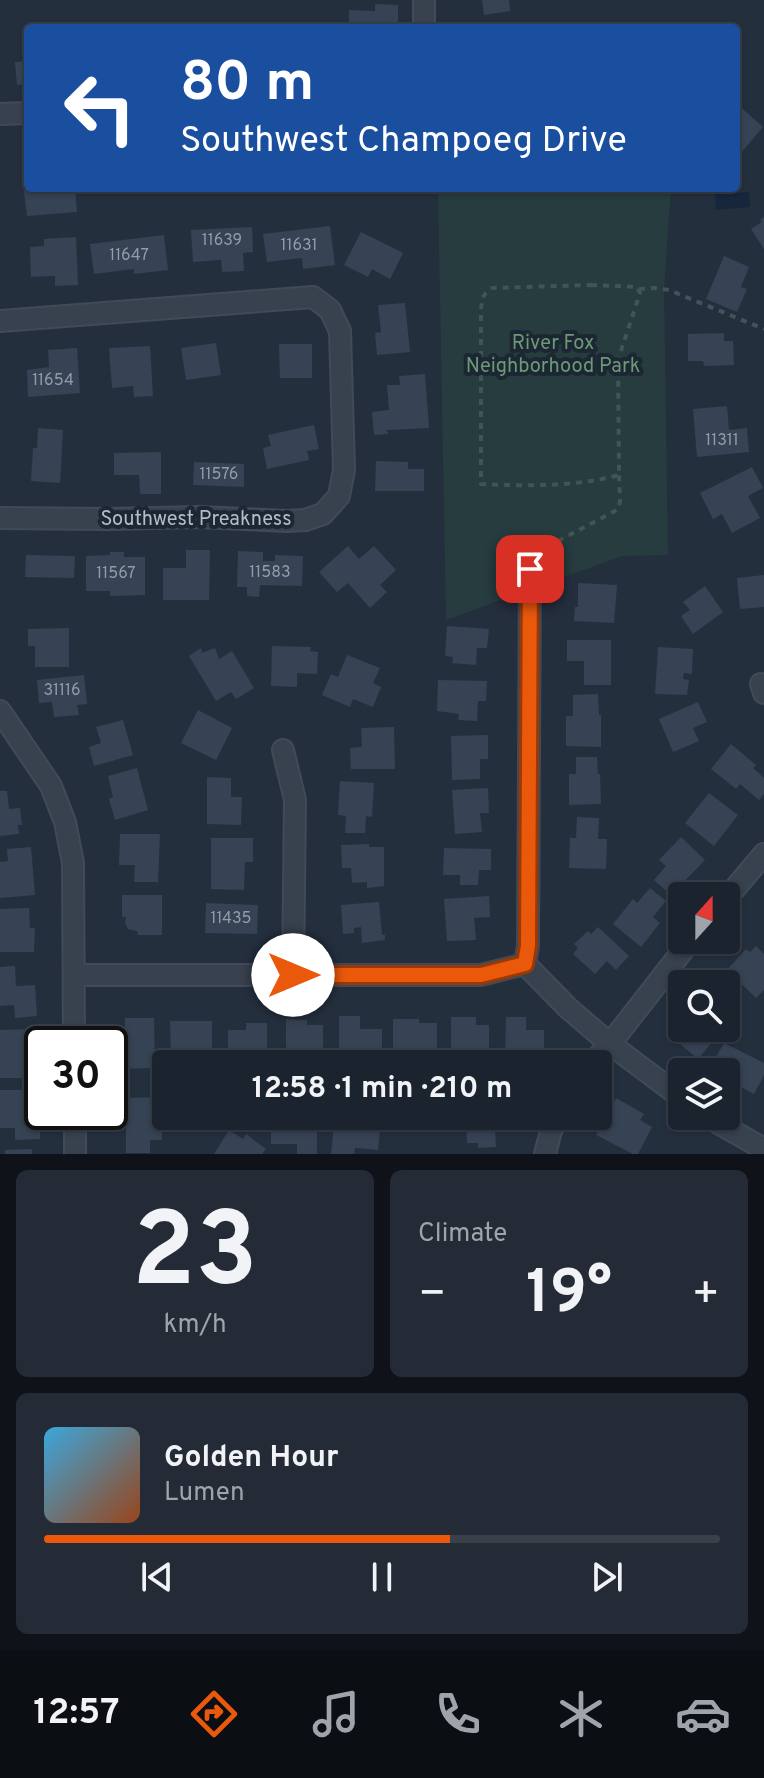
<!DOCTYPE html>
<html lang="en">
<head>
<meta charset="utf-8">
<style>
  body { margin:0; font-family:Overpass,sans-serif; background:#242b36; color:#f1f3f6; height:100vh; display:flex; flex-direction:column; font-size:30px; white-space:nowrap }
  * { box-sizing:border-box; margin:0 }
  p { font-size:26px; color:#a0a4aa }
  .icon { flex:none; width:44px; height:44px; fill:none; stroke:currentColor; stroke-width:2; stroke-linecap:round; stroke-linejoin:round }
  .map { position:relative; height:1154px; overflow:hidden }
  .panel { display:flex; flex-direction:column; gap:16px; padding:16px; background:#0f1319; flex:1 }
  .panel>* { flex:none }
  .top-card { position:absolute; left:24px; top:24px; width:716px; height:168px; border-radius:8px; box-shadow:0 2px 6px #0004,0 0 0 2px #39404a; background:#1a4fa0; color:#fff; overflow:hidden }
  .needle { width:52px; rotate:21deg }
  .fabs { position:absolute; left:668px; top:882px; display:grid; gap:16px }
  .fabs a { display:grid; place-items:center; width:72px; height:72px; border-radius:8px; background:#1b232e; box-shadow:0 2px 6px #0004,0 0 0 2px #39404a; font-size:40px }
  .speed { position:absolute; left:24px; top:1026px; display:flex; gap:16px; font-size:40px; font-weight:700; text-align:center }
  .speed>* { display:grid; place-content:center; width:104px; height:104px; border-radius:50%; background:#1b232e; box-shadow:0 2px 6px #0004,0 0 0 2px #39404a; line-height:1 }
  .speed .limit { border:4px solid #111; border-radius:12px; background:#fff; color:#111 }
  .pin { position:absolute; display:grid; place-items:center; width:68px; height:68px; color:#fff; margin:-34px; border-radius:16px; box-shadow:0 4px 12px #0006 }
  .me { position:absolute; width:88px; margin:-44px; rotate:90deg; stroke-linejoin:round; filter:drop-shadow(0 0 6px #0008) }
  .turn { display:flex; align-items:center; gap:28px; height:168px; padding:0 24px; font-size:36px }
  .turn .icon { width:104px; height:104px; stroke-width:2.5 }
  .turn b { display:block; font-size:56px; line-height:68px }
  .big { font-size:60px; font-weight:700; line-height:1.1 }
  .panel .card { flex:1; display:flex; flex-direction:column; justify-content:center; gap:12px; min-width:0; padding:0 28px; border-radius:12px; background:#242b36 }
  .panel .dial { align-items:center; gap:0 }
  .dial b { font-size:104px; line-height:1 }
  .song { display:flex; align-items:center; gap:24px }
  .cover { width:96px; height:96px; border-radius:12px; background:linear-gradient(135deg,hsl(200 70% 55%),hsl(20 70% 35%)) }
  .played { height:8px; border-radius:4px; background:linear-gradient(90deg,#ea580c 60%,#39404a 60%) }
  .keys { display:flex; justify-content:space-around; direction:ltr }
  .heat { display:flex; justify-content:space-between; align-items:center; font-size:44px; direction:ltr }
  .panel .tiles { flex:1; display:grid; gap:16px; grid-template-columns:1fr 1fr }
  .card:last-child { grid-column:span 2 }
  .trip { position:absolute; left:152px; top:1050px; width:460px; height:80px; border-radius:8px; background:#1b232e; box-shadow:0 2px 6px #0004,0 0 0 2px #39404a; font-weight:700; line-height:80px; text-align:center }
  .menu { display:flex; height:128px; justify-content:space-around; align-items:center; background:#0b0e12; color:#a0a4aa }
  .menu .icon { width:56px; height:56px }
  .menu .on { color:#ea580c }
  .menu b { font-size:36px; color:#f1f3f6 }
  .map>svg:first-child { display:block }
  .green { fill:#263c3f }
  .water { fill:#17263c }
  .building { fill:#364354 }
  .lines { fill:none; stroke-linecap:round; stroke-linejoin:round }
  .street-casing { stroke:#414a57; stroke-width:24 }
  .path { stroke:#3f5557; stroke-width:4; stroke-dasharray:6 6; stroke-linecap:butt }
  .street { stroke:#38414e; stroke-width:20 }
  .route-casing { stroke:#983908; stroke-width:20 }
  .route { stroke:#ea580c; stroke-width:14 }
  .labels { text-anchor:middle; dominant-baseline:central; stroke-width:8; stroke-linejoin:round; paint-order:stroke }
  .number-label { font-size:16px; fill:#929caa }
  .park-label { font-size:20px; fill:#6b9a76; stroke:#1d2633 }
  .street-label { font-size:20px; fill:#b4bcc9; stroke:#1d2633 }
</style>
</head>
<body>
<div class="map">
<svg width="764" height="1154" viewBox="0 0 764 1154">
  <rect width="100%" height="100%" fill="#242f3e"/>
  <path class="green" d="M438,188H671L664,288L668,555L622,556L446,620Z"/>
  <path class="water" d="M749,192L750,207L716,210L715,194Z"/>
  <path class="building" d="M482,0H509L510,11L484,15Z
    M375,4L398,5V28H349V10L375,11Z
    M230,24L231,28H208V26Z
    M28,61V84L17,85L15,62Z
    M736,103L763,127L740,154L736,150Z
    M23,184H28V188H75L77,212L27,216Z
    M764,217V249L751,229L762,222L760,220Z
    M330,226L335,265L303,269L302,258L267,262L263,234Z
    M252,227L253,252L243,253L244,271L222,272L221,260L193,262L191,230Z
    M361,232L403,253L390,279L372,269L368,277L344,265Z
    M164,235L168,270L134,274V269L94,274L90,244Z
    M76,237L78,285L55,286V276L31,277L30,247L44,246V239Z
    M724,256L749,267L741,287L747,289L737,312L706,299Z
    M405,303L410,352L377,355L375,333L381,332L378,305Z
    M724,333V341H733L734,365L704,366L703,361H688V334Z
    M216,343L221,375L186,380L181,348Z
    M279,344H312V378H280Z
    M150,346L153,396L134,397L133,386L112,388L109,348Z
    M77,348L80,393L28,397L27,370L49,367L48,350Z
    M425,374L429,428L387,430L388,434L374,435L372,412L389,410L387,385H400L399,376Z
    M727,406L729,430L747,428L749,452L697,457L693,409Z
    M314,425L319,449L307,451L309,460L267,469L263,448L271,446L268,435Z
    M38,428L63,430L60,483L31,481L33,448H37Z
    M161,452V494H140L139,475H114V453Z
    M376,461L408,462V469H424V491H375Z
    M194,462L244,464V487L193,485Z
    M752,467L763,488L748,496L760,518L732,533L722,514L713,519L700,493Z
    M348,546L359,559L374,546L396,570L380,585L387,592L370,608L348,583L337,592L319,572Z
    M186,550H210L209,600H163V568H186Z
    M238,551L263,552V561H275V555L303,556L302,586L260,585L259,597L247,596V587H237Z
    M110,552H124V557H145V595L110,596V591H86V556L110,555Z
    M26,555L75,556L74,578L25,577Z
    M764,575V607L740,609L737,578Z
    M578,583L617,585L614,623L574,621L575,607H578Z
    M705,586L723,612L693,634L681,616L690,610L683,602Z
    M447,626L489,629L487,648H477L476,665L452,663L453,657L445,656Z
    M69,628V667H35V646H28V629Z
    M567,640H611V685H584V661H567Z
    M272,646L311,647L310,651L318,652L317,674L297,673V687L271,686Z
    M658,647L693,649L692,674L684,673L683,679L689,680L687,695L655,694Z
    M201,648L202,653L215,648L219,659L232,651L254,688L236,699L231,692L216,701L189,656Z
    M347,655L380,668L373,683L381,687L373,707L353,699L350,707L322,695L331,674L338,677Z
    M84,675L87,704L77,705L79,715L54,717L52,702L39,703L37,680Z
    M438,680L487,681L486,701H478L477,721L458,720L459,714L437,711Z
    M598,694L599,715H601V747L566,746V716H573V695Z
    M698,702L707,722L693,728L699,741L673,752L659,719Z
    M198,710L232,728L216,760L181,743Z
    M123,720L133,755L94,766L89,747L101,743L96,727Z
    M394,727L395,769H351L350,748L362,747L361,728Z
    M488,735V759H480V779L452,780L451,736Z
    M731,744L756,765L753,768L764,778V794L759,800L740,784L736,789L711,769Z
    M576,757H597L598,774H600L601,804L569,805V774H576Z
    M137,768L148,810L115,820L109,799L113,797L108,776Z
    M207,777L231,778V797H242L241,825L207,824Z
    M340,781L374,783L372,817L366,816L365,833H345L346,816L338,815Z
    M488,788L489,813H480L482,832L455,834L452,790Z
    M0,791H7L9,809L20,808L22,825H18L19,834L0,836Z
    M709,793L738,815L714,846L685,823Z
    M577,817L599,818L598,839H607L606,869L569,868L570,838H576Z
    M120,834H160L158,882H134L135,865H119Z
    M681,837L705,860L671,895L654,880L666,866L659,860Z
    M211,838H253V862H245L244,890L211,889Z
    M369,844V847H384V886L367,888V882L352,883L351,868H342L341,845Z
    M31,847L35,895L0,898V862L8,861L7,849Z
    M444,848L491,849V870H479L478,885H460V875H443Z
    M650,888L666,901L653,917L660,923L641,947L613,924L633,899L637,903Z
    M122,895H162V935H138L137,931L128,929L125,923L126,917H122Z
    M489,896L490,917L474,918L476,940L447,941L444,899Z
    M379,902L382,935H385V940L362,943L361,927L354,928V933L343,934L341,905Z
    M206,903L258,905L257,934L205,933Z
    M29,908L30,928H35L34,952H0V909Z
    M598,927L629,956L616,970L607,961L595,974L573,954L578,948L574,944L588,931L591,934Z
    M756,946L764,954V990L756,998L727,970L746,949L750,952Z
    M15,966L16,986L35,985L37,1016L15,1018L14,1005L0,1006V967Z
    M339,1016H360V1029H382V1058H339Z
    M451,1017H476V1025H489V1050H476V1058H451Z
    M506,1017H526V1030H544V1059H505Z
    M125,1018H154L155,1068L120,1069V1039H125Z
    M682,1018V1028H724L698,1059L668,1034Z
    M286,1019L307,1020V1025H323V1049H314V1056H286Z
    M393,1019H419V1023H437V1056H393Z
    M170,1021H212V1060H207V1064H188V1060H171Z
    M246,1023H267V1057H228V1030H246Z
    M37,1029L38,1078H0V1030Z
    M724,1043L764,1063V1075L754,1094L726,1079V1072L711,1066Z
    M0,1090H29V1113L40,1112V1139L15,1140V1128H0Z
    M161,1097L162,1140H150V1153H126V1098Z
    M616,1098L644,1114L640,1120L652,1127L638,1154H633L596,1135Z
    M271,1116H317V1154H297V1144H271Z
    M335,1116L381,1120L378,1150L355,1148L354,1154H331Z
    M466,1116H507V1128L495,1129L496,1147L478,1148V1143H467Z
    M229,1130L243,1139L246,1134L266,1149L262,1154H214Z
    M32,1149V1154H5V1150Z"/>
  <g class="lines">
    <defs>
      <path id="street" d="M424,0V28
        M0,114L28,113
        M0,321L313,297L330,310L340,331L344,470L339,496L323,514L305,520L287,521L198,517L109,519L0,518
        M530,569L528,946L525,964L568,1008L610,1044L682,1098
        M761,684L764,693
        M0,711L51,786L65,822L73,863L74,1044
        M283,750L295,800L293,975
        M726,899L764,854
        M75,975H481L525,964
        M591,1064L610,1044L691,940
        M706,1116L764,1149
        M75,1154V1112
        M545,1154L551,1131L559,1116"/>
    </defs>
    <use href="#street" class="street-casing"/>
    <path class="path" d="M591,285L637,287L640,293L618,360L619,475C574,487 528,486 481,484V310L482,298L486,293L492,288Z
      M639,289L655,288L669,290L764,329
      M558,541L617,510L620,502L619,475"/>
    <use href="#street" class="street"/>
  </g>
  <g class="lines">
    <defs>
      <path id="route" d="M293,975H481L525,964L528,946L530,569"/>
    </defs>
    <use href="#route" class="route-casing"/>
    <use href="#route" class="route"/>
  </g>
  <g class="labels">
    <g class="number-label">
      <text x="222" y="241">11639</text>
      <text x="299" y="246">11631</text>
      <text x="129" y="256">11647</text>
      <text x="53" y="381">11654</text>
      <text x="722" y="441">11311</text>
      <text x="219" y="475">11576</text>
      <text x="270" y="573">11583</text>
      <text x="116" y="574">11567</text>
      <text x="62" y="691">31116</text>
      <text x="231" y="919">11435</text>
    </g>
    <g class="park-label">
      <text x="553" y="344">River Fox<tspan x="553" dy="23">Neighborhood Park</tspan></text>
    </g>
    <g class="street-label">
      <text x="196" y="520">Southwest Preakness</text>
    </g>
  </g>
</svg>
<div class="fabs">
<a><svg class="needle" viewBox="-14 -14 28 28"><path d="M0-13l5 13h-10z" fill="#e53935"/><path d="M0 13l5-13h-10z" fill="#a0a4aa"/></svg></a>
<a><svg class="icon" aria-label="search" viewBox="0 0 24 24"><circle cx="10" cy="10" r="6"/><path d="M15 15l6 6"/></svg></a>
<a><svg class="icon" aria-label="layers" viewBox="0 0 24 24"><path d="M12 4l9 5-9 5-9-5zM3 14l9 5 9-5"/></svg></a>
</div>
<div class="speed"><div class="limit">30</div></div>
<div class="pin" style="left:530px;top:569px;background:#d93025"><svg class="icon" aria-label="arrive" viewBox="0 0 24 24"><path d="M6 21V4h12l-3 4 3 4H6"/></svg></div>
<svg class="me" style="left:293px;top:975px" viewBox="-20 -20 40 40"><circle r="19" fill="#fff"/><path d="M0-13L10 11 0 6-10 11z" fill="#ea580c"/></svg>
<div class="trip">12:58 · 1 min · 210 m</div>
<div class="top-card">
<div class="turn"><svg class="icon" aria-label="left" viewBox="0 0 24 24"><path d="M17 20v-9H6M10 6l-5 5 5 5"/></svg><div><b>80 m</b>Southwest Champoeg Drive</div></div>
</div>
</div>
<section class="panel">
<div class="tiles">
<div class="card dial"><b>23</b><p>km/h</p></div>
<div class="card"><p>Climate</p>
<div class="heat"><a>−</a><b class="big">19°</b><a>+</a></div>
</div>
<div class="card">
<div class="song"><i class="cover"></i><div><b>Golden Hour</b><p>Lumen</p></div></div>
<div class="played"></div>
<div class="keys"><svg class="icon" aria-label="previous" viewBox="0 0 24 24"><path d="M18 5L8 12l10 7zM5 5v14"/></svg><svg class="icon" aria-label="pause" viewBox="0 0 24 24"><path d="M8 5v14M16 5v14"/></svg><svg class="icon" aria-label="next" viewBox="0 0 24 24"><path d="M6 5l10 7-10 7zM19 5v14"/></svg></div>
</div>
</div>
</section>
<nav class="menu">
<b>12:57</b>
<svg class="icon on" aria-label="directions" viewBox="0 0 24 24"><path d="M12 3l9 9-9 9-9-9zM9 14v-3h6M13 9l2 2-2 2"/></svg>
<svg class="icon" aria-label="music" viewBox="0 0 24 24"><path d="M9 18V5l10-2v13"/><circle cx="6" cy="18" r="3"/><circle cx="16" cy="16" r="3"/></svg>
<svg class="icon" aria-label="phone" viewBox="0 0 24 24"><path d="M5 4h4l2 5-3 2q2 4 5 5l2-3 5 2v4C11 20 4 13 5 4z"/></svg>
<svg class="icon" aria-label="climate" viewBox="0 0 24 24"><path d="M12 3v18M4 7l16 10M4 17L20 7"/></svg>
<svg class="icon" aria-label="car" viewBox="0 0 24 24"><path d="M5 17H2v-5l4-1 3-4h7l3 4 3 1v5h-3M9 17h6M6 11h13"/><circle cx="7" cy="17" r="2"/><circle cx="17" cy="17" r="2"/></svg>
</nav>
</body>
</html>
